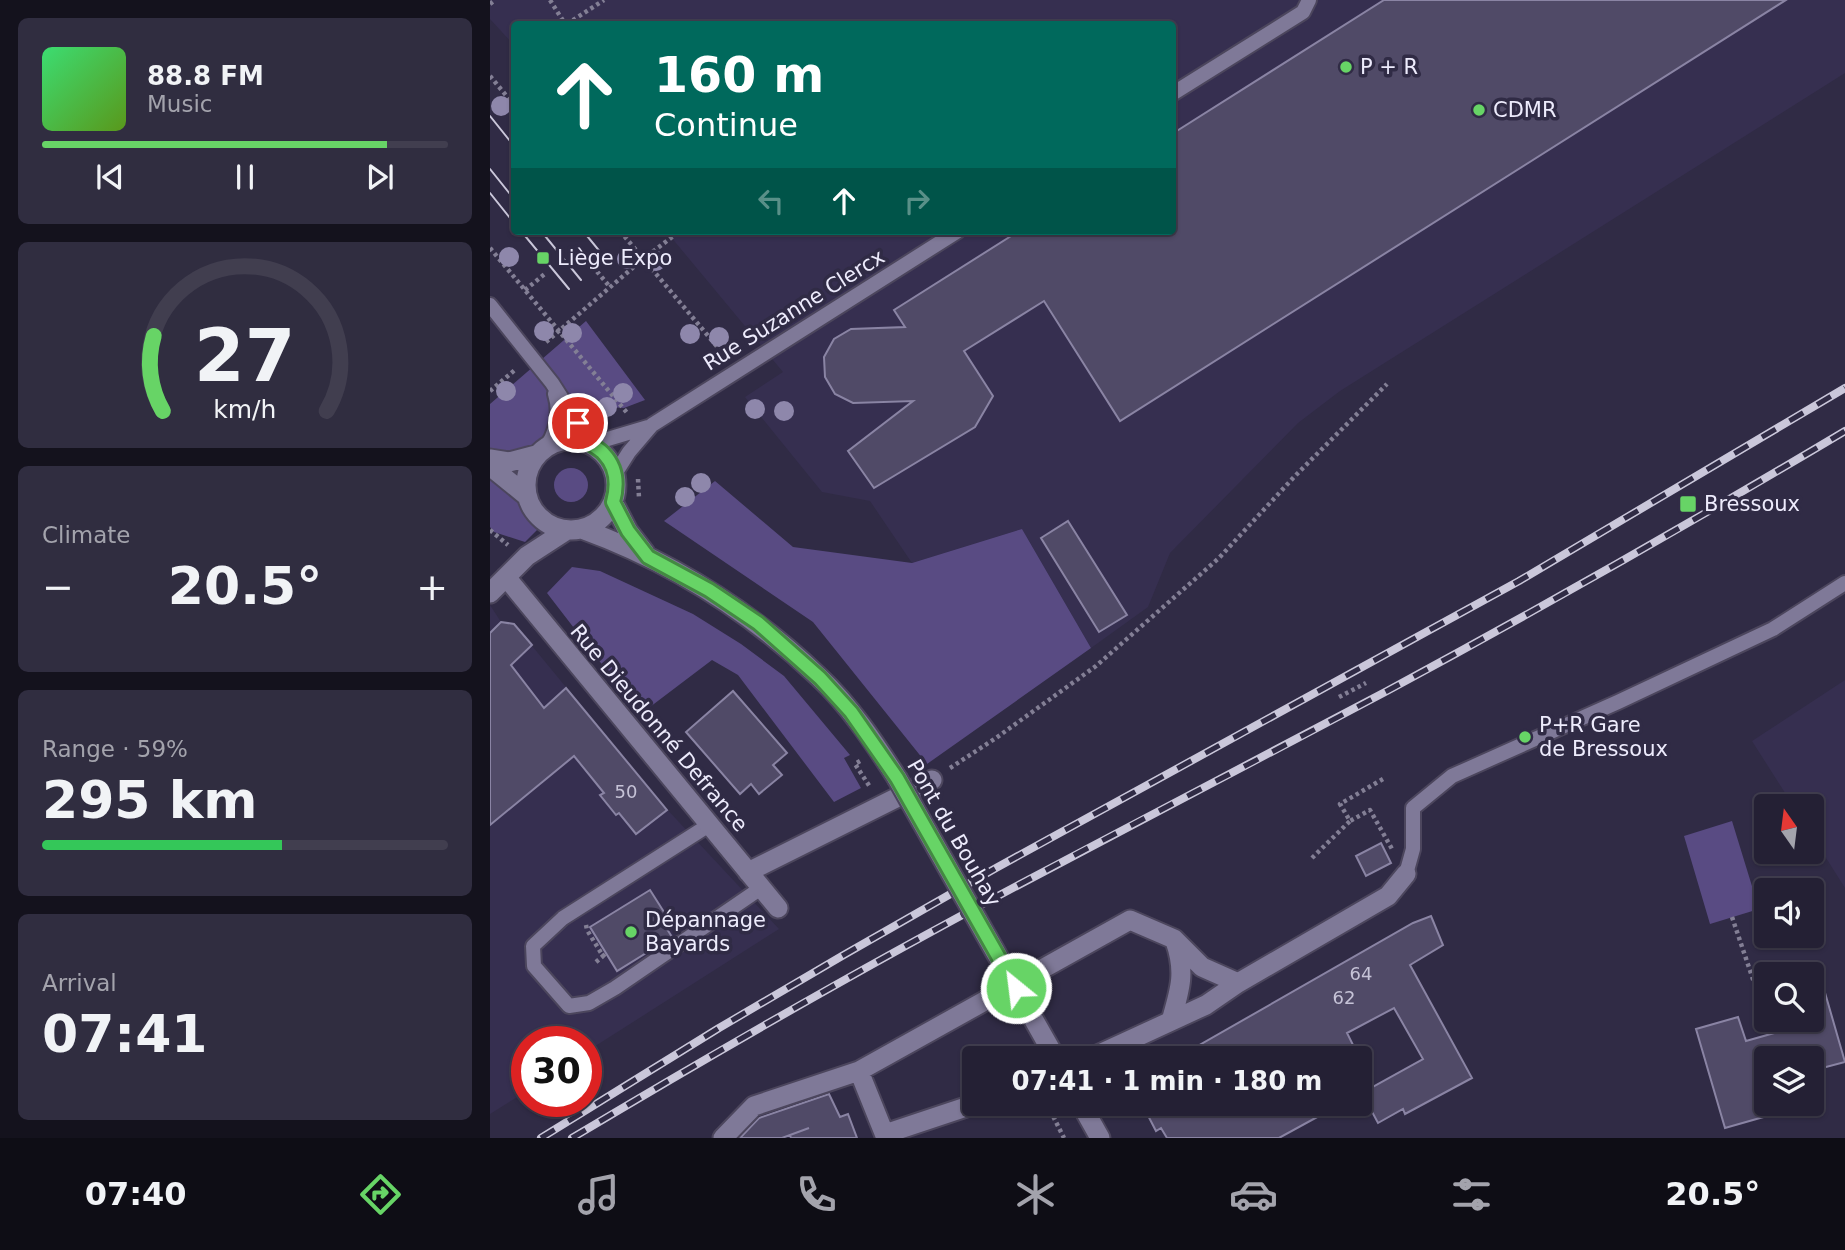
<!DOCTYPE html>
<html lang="en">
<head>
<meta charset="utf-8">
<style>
  body { margin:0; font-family:"DejaVu Sans",sans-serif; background:#302d40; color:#f1f3f6; height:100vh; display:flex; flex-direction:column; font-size:26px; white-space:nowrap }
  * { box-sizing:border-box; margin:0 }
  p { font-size:23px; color:#a3a3ac }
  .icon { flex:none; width:38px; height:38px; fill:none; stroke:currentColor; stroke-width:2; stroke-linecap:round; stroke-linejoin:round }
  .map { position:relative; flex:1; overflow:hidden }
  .drawer { display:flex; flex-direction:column; gap:18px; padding:18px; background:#14121d; width:490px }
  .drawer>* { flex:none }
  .guide { position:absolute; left:21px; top:21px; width:665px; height:214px; border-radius:7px; box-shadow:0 2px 5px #0004,0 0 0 2px #413e4f; background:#00695c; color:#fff; overflow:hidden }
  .needle { width:46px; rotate:346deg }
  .fabs { position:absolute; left:1264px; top:794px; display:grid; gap:14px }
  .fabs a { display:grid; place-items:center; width:70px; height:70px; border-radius:7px; background:#242034; box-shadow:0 2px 5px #0004,0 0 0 2px #413e4f; font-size:35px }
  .speed { position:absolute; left:21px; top:1026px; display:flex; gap:14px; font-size:35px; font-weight:700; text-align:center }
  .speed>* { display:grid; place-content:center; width:91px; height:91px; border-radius:50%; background:#242034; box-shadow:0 2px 5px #0004,0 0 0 2px #413e4f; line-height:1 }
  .speed .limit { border:10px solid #d22; background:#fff; color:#111 }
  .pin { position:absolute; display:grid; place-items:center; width:60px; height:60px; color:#fff; margin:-30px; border:4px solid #fff; border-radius:50%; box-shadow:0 2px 7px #0007 }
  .me { position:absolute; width:77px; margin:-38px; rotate:331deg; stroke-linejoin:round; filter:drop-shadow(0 0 5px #0008) }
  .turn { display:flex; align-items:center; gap:24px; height:147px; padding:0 28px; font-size:32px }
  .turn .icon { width:91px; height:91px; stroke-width:2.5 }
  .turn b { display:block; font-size:49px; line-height:60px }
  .lanes { display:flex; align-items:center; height:66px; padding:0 28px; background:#0003; justify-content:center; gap:35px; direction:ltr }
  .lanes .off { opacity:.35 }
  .big { font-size:52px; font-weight:600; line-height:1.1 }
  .drawer .widget { flex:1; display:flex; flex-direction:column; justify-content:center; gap:10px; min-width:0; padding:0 24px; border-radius:10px; background:#302d40 }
  .drawer .dial { align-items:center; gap:0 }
  .dial svg { height:182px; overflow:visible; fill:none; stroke:#413e4f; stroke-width:7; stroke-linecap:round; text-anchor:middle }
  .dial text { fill:#f1f3f6; stroke:none }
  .song { display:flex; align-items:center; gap:21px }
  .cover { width:84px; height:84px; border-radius:10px; background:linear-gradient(135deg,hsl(140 70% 55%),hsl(90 70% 35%)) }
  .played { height:7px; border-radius:4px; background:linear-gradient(90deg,#67d466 85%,#413e4f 85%) }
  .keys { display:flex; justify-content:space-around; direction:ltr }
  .heat { display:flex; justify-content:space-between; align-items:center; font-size:38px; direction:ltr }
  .charge { height:10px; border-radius:5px; background:linear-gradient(90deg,#34c759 59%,#413e4f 0) }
  .trip { position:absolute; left:472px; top:1046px; width:410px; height:70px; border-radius:7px; background:#242034; box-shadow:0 2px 5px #0004,0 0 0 2px #413e4f; font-weight:600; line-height:70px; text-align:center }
  .tabs { display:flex; height:112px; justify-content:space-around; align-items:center; background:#0e0d15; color:#a3a3ac }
  .tabs .icon { width:49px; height:49px }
  .tabs .current { color:#67d466 }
  .tabs b { font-size:32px; color:#f1f3f6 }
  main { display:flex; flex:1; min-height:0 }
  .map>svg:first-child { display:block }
  .built { fill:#362f50 }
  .green { fill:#594b83 }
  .building { fill:#504a67; stroke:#8a84a4; stroke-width:2 }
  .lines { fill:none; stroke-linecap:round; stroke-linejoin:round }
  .service-casing { stroke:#4c465d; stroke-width:18 }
  .minor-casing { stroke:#4c465d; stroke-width:23 }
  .path { stroke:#837f95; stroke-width:4.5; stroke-dasharray:3.5 3.5; stroke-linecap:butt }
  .service { stroke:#7f7998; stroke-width:14 }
  .minor { stroke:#7f7998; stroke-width:19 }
  .tram { stroke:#cac7da; stroke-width:2 }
  .rail-casing { stroke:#cac7da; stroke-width:8 }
  .rail { stroke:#302b45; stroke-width:5; stroke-dasharray:16; stroke-linecap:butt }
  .minor-bridge-casing { stroke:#4c465d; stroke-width:23; stroke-linecap:butt }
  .minor-bridge { stroke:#7f7998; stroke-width:19 }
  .tree { fill:#8e87ab }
  .route-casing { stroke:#438a42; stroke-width:18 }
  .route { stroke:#67d466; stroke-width:12 }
  .poi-dot { fill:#67d466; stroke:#302b45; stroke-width:2.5 }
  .labels { text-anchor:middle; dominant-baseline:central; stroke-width:7; stroke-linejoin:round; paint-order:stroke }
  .number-label { font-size:18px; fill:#c6c3d7 }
  .poi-label { font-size:21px; fill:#edebfc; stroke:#302b45; text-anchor:start }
  .street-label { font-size:21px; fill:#edebfc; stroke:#302b45 }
</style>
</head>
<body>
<main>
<section class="drawer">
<div class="widget">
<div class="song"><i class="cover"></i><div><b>88.8 FM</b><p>Music</p></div></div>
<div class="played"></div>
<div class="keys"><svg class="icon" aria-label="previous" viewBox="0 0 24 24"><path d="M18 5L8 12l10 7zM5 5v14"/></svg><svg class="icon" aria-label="pause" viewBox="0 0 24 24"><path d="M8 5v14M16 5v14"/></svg><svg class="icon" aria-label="next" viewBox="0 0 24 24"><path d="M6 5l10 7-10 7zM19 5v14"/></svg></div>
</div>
<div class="widget dial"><svg viewBox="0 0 100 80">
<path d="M14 69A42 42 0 1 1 86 69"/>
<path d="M14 69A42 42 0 0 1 10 36" stroke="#67d466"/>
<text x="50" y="56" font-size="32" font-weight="700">27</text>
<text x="50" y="72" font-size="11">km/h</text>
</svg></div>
<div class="widget"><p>Climate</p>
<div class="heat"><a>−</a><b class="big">20.5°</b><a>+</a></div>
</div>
<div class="widget"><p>Range · 59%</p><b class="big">295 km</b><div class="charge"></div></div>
<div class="widget"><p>Arrival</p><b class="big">07:41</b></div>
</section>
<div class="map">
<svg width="1355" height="1138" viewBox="0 0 1355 1138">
  <rect width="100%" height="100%" fill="#302b45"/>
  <path class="built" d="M0,0H1355V73L850,391L808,423L680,553L658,607L601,648L532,529L422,563L380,501L332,492L255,397L293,372L176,231H682V24H24V45L0,19Z
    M0,605L11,622L24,624L173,805L289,929L96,1052V1041H37V1091L0,1114Z
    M1355,680V888L1321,834V807H1304L1262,741Z"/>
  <path class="green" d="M96,321L155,400L134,408L105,406L85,409L68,405L57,446L0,459V404Z
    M0,466L37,496L42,509L52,519L49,528L35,542L4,532L0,527Z
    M64 485a17 17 0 1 1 34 0a17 17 0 1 1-34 0Z
    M225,481L303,547L422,563L532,529L601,648L437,764L323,622L174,521Z
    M82,567L110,571L203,614L251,644L294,676L360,755L354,758L371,788L344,802L248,675L222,660L152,713L124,680L57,593Z
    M1242,821L1269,909L1220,924L1194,836Z"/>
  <path class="building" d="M894,0H1296L630,421L554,301L474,351L503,396L485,427L384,488L358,451L423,401L363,403L345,394L335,377L334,357L344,339L361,329L415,327L404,310L529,231H682V134Z
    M578,521L637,615L609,632L551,538Z
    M11,622L24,624L42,645L21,665L54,708L76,688L177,810L146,834L129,813L126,815L110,795L114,793L84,756L0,825V633Z
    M243,691L297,753L283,765L292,775L269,794L261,784L250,794L196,732Z
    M891,843L901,863L876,876L866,856Z
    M160,890L181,923L175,926L182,937L127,971L100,927Z
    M941,916L953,945L920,965L982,1078L915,1114L913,1109L888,1123L872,1093L933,1059L904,1008L857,1033L870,1059H685L923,923Z
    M1321,965H1327L1355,1062L1321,1071V1059H1276V1080L1267,1082L1277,1116L1235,1128L1206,1029L1248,1017L1256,1041L1302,1028L1299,1020H1321Z
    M339,1094L350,1117L358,1114L367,1138H301L300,1135L319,1128L292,1138H250L269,1118Z
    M652,1104H851L789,1138H677L671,1128L666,1131Z"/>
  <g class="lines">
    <defs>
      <path id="service" d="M682,94L813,12L819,0
        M0,305L62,383L101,444L158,427
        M57,446C67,430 71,413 65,394
        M125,474L139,452L162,425L468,231
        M219,825L73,918L43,946L44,966L79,1006L99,1003L125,988L271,888
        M916,874L923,849V808L962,776L1128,702L1283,629L1355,583"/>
      <path id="minor" d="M36 485a45 45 0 1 1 90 0a45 45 0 1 1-90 0Z
        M0,459L19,462L46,455
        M0,466L37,496
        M123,502L138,531L155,553
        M92,529C180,561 261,612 329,677C360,706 384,742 407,778
        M16,577L288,908
        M0,593L37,556L77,530
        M258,872L442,780
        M681,1021C690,990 696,972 685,941
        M599,1059L716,1005L748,983L898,896L916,874
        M369,1071L396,1138
        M591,1104L610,1138
        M395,1134L485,1104
        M233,1138L264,1106L369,1071L640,920L684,939L712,967L748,983"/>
    </defs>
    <use href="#service" class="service-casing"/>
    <use href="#minor" class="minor-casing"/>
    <path class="path" d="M60,0L75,24
      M0,4L5,0
      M77,24L114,0
      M0,76L24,105
      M130,231L235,356
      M0,248L138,414
      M89,250L120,287
      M35,290L56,273
      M56,342L153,259L190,231
      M0,391L26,369
      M148,479L149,498
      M0,530L18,545
      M849,697L876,683
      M370,761L365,764L380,787
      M460,768L506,738L606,666L729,558L805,476L897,384
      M893,779L850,804L860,821L880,810L902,849
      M822,858L860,821
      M1242,917L1276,1018
      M96,925L97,930L113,956L116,953
      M106,962L113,956
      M1277,1020L1281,1034
      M1274,1081L1276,1087
      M569,1108L561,1112L574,1138"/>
    <use href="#service" class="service"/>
    <use href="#minor" class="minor"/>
    <path class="tram" d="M0,116L24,146
      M0,169L24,199
      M0,193L24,223
      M31,231L79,289
      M51,231L91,280
      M93,231L116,259"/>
    <defs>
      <path id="rail" d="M51,1138L229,1028L352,956L506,868L1029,581L1355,388
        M82,1138C226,1052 372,968 521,889C646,822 772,758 897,691C1051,608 1204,521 1355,431"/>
    </defs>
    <use href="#rail" class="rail-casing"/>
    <use href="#rail" class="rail"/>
    <defs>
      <path id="minor-bridge" d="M407,778L566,1059"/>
    </defs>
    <use href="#minor-bridge" class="minor-bridge-casing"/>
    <use href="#minor-bridge" class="minor-bridge"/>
  </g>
  <g class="tree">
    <circle cx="11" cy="106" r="10"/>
    <circle cx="19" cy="257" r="10"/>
    <circle cx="137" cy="259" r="10"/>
    <circle cx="166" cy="261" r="10"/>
    <circle cx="54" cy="331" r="10"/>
    <circle cx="82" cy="333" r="10"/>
    <circle cx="200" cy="334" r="10"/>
    <circle cx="229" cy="337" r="10"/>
    <circle cx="16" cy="391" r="10"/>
    <circle cx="133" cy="393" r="10"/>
    <circle cx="117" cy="407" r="10"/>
    <circle cx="265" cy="409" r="10"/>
    <circle cx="294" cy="411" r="10"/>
    <circle cx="211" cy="483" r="10"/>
    <circle cx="195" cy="497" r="10"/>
  </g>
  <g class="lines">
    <defs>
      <path id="route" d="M88,423C92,430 95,437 100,443C104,447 110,449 114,454C127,468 128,484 123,502L138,531L158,557L219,590L268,623L330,678L361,712L407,778L526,988"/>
    </defs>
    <use href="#route" class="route-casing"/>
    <use href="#route" class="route"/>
  </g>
  <g class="poi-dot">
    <circle cx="856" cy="67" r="7"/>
    <circle cx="989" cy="110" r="7"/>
    <rect x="46" y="251" width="14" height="14" rx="3.5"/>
    <rect x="1189" y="495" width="18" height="18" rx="3.5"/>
    <circle cx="1035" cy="737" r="7"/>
    <circle cx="141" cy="932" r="7"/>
  </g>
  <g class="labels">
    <g class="number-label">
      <text x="136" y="791">50</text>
      <text x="871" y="973">64</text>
      <text x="854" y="997">62</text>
    </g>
    <g class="poi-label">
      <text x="870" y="67">P + R</text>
      <text x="1003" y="110">CDMR</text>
      <text x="67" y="258">Liège Expo</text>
      <text x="1214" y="504">Bressoux</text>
      <text x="1049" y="725">P+R Gare<tspan x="1049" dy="24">de Bressoux</tspan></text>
      <text x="155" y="920">Dépannage<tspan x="155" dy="24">Bayards</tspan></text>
    </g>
    <g class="street-label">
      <text transform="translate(304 310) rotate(-32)">Rue Suzanne Clercx</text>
      <text transform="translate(169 728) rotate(50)">Rue Dieudonné Defrance</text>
      <text transform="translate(464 833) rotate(60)">Pont du Bouhay</text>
    </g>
  </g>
</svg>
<div class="fabs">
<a><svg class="needle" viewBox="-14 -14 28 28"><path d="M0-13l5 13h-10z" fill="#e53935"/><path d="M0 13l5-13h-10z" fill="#a3a3ac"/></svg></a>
<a><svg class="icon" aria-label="sound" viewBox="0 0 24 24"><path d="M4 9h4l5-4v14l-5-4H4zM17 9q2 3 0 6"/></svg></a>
<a><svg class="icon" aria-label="search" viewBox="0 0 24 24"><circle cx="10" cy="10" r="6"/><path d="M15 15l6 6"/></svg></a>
<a><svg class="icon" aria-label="layers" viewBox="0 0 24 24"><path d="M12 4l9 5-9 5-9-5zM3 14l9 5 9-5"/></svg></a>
</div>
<div class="speed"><div class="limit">30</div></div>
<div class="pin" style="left:88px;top:423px;background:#d93025"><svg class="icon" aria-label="arrive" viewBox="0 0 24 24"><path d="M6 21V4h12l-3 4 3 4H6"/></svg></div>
<svg class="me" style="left:526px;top:988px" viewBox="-20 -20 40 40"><circle r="17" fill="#67d466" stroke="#fff" stroke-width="3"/><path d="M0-11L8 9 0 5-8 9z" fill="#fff"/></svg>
<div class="trip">07:41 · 1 min · 180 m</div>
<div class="guide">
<div class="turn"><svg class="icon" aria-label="ahead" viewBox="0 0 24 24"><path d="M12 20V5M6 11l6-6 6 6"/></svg><div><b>160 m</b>Continue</div></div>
<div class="lanes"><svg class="icon off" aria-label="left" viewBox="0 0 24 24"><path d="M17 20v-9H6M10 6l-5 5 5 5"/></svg><svg class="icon" aria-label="ahead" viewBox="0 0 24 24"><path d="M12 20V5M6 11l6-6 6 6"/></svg><svg class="icon off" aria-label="right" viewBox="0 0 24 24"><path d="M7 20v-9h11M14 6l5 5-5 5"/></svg></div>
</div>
</div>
</main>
<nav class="tabs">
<b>07:40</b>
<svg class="icon current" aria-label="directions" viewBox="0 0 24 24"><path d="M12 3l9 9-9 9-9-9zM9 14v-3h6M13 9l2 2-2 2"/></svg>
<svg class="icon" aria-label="music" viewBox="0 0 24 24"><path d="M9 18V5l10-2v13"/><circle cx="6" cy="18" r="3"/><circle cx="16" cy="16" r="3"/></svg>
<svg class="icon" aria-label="phone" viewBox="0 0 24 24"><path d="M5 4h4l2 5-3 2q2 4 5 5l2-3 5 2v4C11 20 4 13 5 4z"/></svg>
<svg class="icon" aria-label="climate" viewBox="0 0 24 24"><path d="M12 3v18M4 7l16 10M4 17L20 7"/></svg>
<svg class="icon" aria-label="car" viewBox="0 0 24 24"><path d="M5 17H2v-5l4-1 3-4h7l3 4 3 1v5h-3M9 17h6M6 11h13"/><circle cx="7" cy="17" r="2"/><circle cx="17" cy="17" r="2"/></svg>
<svg class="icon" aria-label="filters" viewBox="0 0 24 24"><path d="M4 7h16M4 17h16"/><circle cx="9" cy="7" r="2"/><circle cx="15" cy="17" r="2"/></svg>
<b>20.5°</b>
</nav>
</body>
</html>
